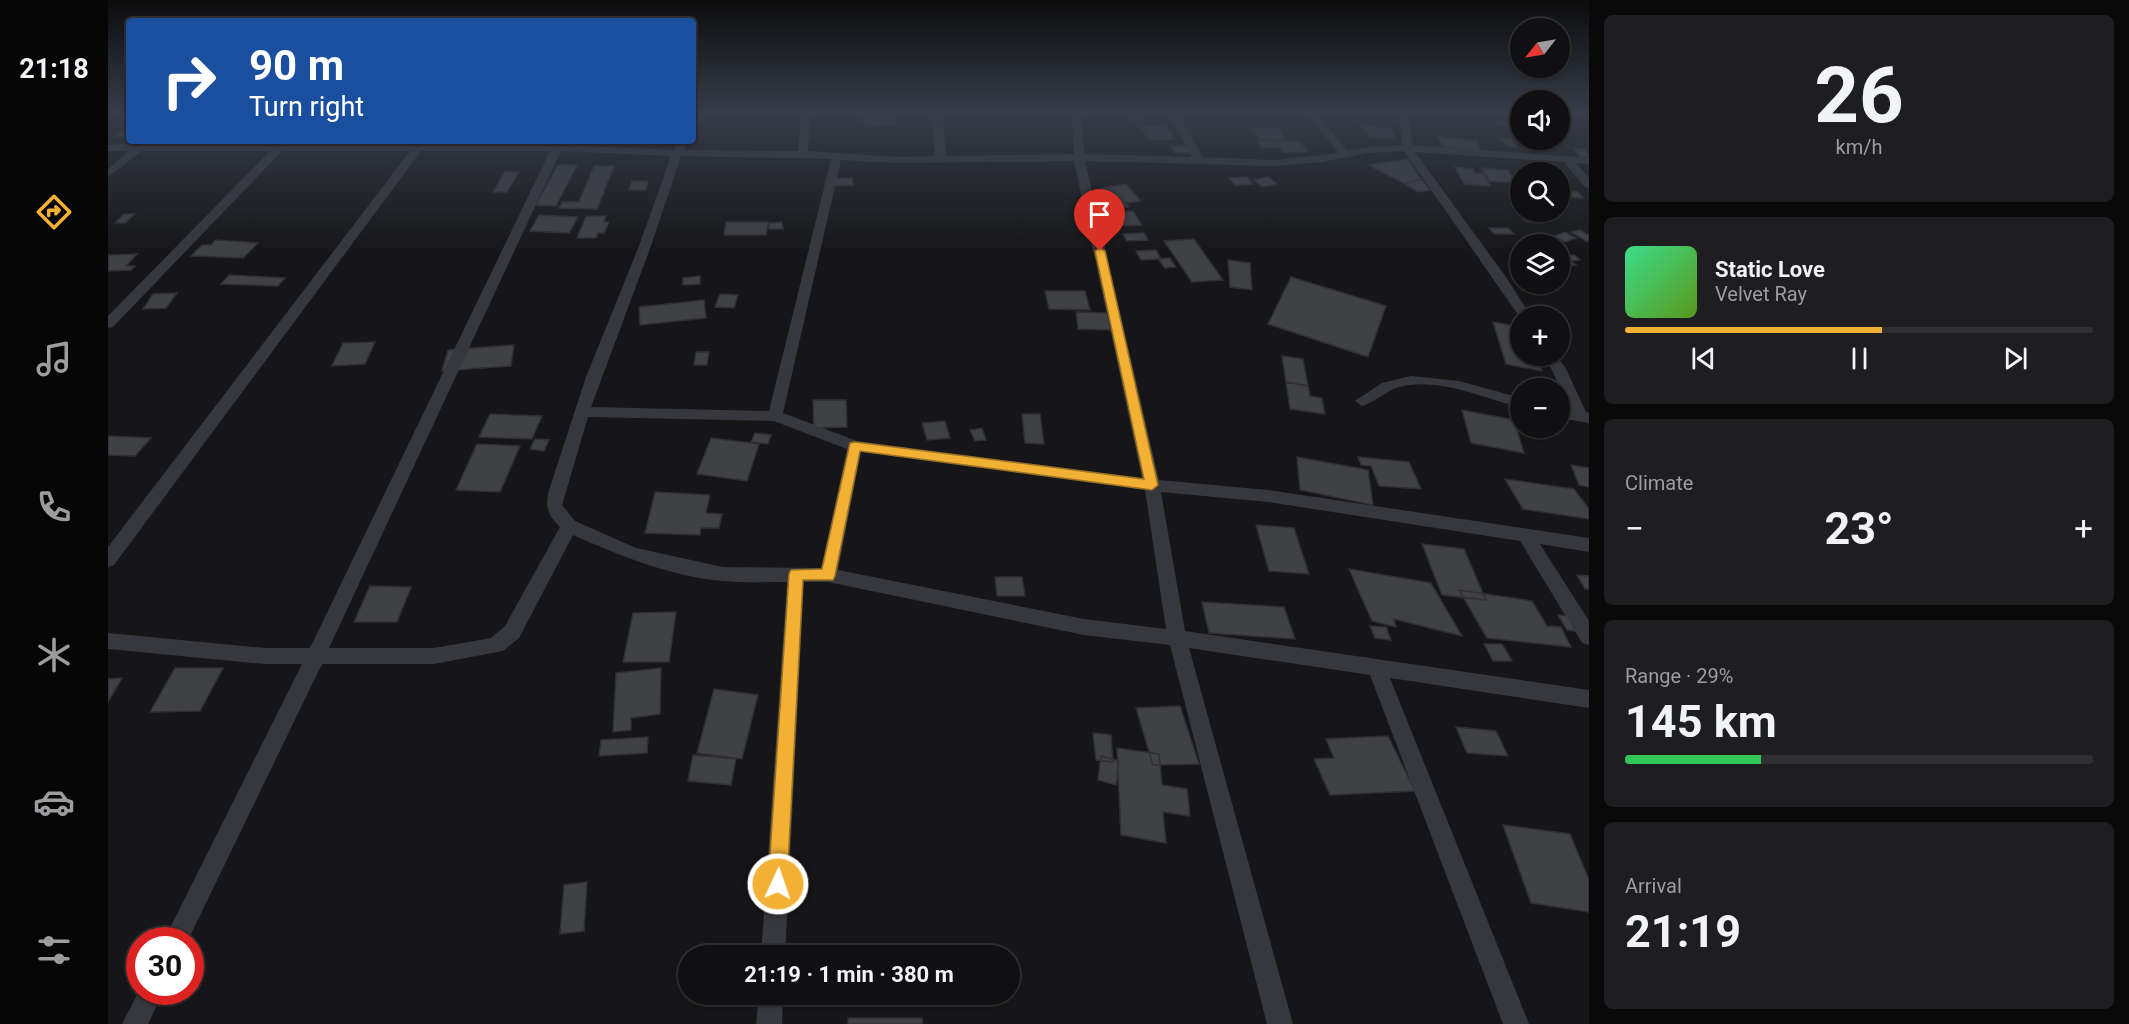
<!DOCTYPE html>
<html lang="en">
<head>
<meta charset="utf-8">
<style>
  body { margin:0; font-family:Roboto,sans-serif; background:#1e1e20; color:#f1f3f6; height:100vh; display:flex; flex-direction:column; font-size:22px; white-space:nowrap }
  * { box-sizing:border-box; margin:0 }
  p { font-size:20px; color:#9c9d9f }
  .icon { flex:none; width:33px; height:33px; fill:none; stroke:currentColor; stroke-width:2; stroke-linecap:round; stroke-linejoin:round }
  .map { position:relative; flex:1; overflow:hidden }
  .details { display:flex; flex-direction:column; gap:15px; padding:15px; background:#09090a; width:540px }
  .details>* { flex:none }
  .banner { position:absolute; left:18px; top:18px; width:570px; height:126px; border-radius:6px; box-shadow:0 2px 4px #0004,0 0 0 2px #303032; background:#1a4fa0; color:#fff; overflow:hidden }
  .needle { width:39px; rotate:239deg }
  .controls { position:absolute; left:1402px; top:18px; display:grid; gap:12px }
  .controls a { display:grid; place-items:center; width:60px; height:60px; border-radius:50%; background:#101012; box-shadow:0 2px 4px #0004,0 0 0 2px #303032; font-size:30px }
  .speed { position:absolute; left:18px; top:927px; display:flex; gap:12px; font-size:30px; font-weight:700; text-align:center }
  .speed>* { display:grid; place-content:center; width:78px; height:78px; border-radius:50%; background:#101012; box-shadow:0 2px 4px #0004,0 0 0 2px #303032; line-height:1 }
  .speed .limit { border:9px solid #d22; background:#fff; color:#111 }
  .pin { position:absolute; display:grid; place-items:center; width:51px; height:51px; color:#fff; margin:-62px -26px; border-radius:50% 50% 50% 0; rotate:-45deg; box-shadow:0 0 6px #0007 }
  .pin .icon { rotate:45deg }
  .me { position:absolute; width:66px; margin:-33px; rotate:3deg; stroke-linejoin:round; filter:drop-shadow(0 0 4px #0008) }
  .turn { display:flex; align-items:center; gap:21px; height:126px; padding:0 24px; font-size:27px }
  .turn .icon { width:78px; height:78px; stroke-width:2.5 }
  .turn b { display:block; font-size:42px; line-height:51px }
  .big { font-size:45px; font-weight:700; line-height:1.1 }
  .details .card { flex:1; display:flex; flex-direction:column; justify-content:center; gap:9px; min-width:0; padding:0 21px; border-radius:9px; background:#1e1e20 }
  .details .dial { align-items:center; gap:0 }
  .dial b { font-size:78px; line-height:1 }
  .song { display:flex; align-items:center; gap:18px }
  .cover { width:72px; height:72px; border-radius:9px; background:linear-gradient(135deg,hsl(150 70% 55%),hsl(90 70% 35%)) }
  .played { height:6px; border-radius:3px; background:linear-gradient(90deg,#f2b134 55%,#303032 55%) }
  .keys { display:flex; justify-content:space-around; direction:ltr }
  .heat { display:flex; justify-content:space-between; align-items:center; font-size:33px; direction:ltr }
  .charge { height:9px; border-radius:4px; background:linear-gradient(90deg,#34c759 29%,#303032 0) }
  .trip { position:absolute; left:570px; top:945px; width:342px; height:60px; border-radius:30px; background:#101012; box-shadow:0 2px 4px #0004,0 0 0 2px #303032; font-weight:700; line-height:60px; text-align:center }
  main { display:flex; flex:1; min-height:0 }
  .dock { display:flex; flex-direction:column; width:108px; justify-content:space-around; align-items:center; background:#060607; color:#9c9d9f }
  .dock .icon { width:42px; height:42px }
  .dock .active { color:#f2b134 }
  .dock b { font-size:27px; color:#f1f3f6 }
  .map>svg:first-child { display:block }
  .building { fill:#404145; stroke:#303034; stroke-width:1.5 }
  .lines { fill:none; stroke-linecap:round; stroke-linejoin:round }
  .minor { fill:#37383d; fill-rule:evenodd }
  .route { fill:#f2b134; stroke:#9d7322; stroke-width:1.5 }
</style>
</head>
<body>
<main>
<nav class="dock">
<b>21:18</b>
<svg class="icon active" aria-label="directions" viewBox="0 0 24 24"><path d="M12 3l9 9-9 9-9-9zM9 14v-3h6M13 9l2 2-2 2"/></svg>
<svg class="icon" aria-label="music" viewBox="0 0 24 24"><path d="M9 18V5l10-2v13"/><circle cx="6" cy="18" r="3"/><circle cx="16" cy="16" r="3"/></svg>
<svg class="icon" aria-label="phone" viewBox="0 0 24 24"><path d="M5 4h4l2 5-3 2q2 4 5 5l2-3 5 2v4C11 20 4 13 5 4z"/></svg>
<svg class="icon" aria-label="climate" viewBox="0 0 24 24"><path d="M12 3v18M4 7l16 10M4 17L20 7"/></svg>
<svg class="icon" aria-label="car" viewBox="0 0 24 24"><path d="M5 17H2v-5l4-1 3-4h7l3 4 3 1v5h-3M9 17h6M6 11h13"/><circle cx="7" cy="17" r="2"/><circle cx="17" cy="17" r="2"/></svg>
<svg class="icon" aria-label="filters" viewBox="0 0 24 24"><path d="M4 7h16M4 17h16"/><circle cx="9" cy="7" r="2"/><circle cx="15" cy="17" r="2"/></svg>
</nav>
<div class="map">
<svg width="1481" height="1024" viewBox="0 0 1481 1024">
  <rect width="100%" height="100%" fill="#161618"/>
  <path class="building" d="M751,112H777L780,117H785L789,125L757,127Z
    M1022,112H1033L1038,121H1027Z
    M1453,112H1481V116H1458Z
    M1389,121L1413,123V127L1392,125Z
    M1251,123L1283,129L1287,138L1262,137Z
    M21,125V137H6Z
    M1058,125L1067,139L1041,140L1032,126Z
    M1143,128H1171L1179,140L1151,139Z
    M1330,136L1369,141L1373,151L1334,146Z
    M1392,138L1403,139L1409,147L1398,146Z
    M1149,141H1165L1170,147L1154,148Z
    M1166,141H1191L1201,152L1176,153Z
    M1063,146H1080L1084,153H1067Z
    M1465,148L1478,149L1481,157H1472Z
    M1300,159L1313,179L1297,184L1260,165Z
    M450,165H469L448,206L428,205Z
    M486,166H506L489,209L451,208L454,202H471Z
    M1347,167L1365,169L1367,173H1375L1382,186L1356,184Z
    M1373,168L1400,170L1408,183L1381,181Z
    M397,171L411,172L399,192H385Z
    M1139,177L1145,184L1127,185L1121,178Z
    M1160,177L1169,184L1154,187L1145,180Z
    M744,178L745,185L720,186L719,179Z
    M1313,179L1322,190L1310,192L1297,184Z
    M524,181H540L538,190H521Z
    M1018,184L1033,201L1018,203L1021,207L1003,209L997,203L1005,201L993,188Z
    M1452,190L1470,192L1475,198L1452,196Z
    M1025,211L1034,225L1013,226L1004,212Z
    M16,214H27L17,223H7Z
    M1411,214L1423,215L1429,223L1418,222Z
    M431,215L470,217L461,233L422,231Z
    M478,216H498L496,222H501L496,233H490L488,238H469Z
    M618,222H660L658,235H616Z
    M674,222L675,229H661V223Z
    M1381,228H1400L1406,234H1386Z
    M1472,230L1481,235V241H1478L1463,232Z
    M1457,232L1468,238L1457,242L1446,236Z
    M1036,233L1040,240L1019,241L1015,234Z
    M1086,239L1115,280L1084,282L1056,241Z
    M108,240L150,243L135,258L83,256L94,245H103Z
    M1048,250L1053,259L1033,260L1028,251Z
    M29,254L18,266H27L23,270L0,271V255Z
    M1452,255H1466L1472,260L1463,261L1468,265L1452,266Z
    M1062,258L1068,267L1057,268L1050,259Z
    M1120,260L1142,263L1144,290L1122,287Z
    M121,275L177,278L170,286L113,284Z
    M592,276V284L575,285V278Z
    M1183,277L1278,306L1260,357L1160,324Z
    M937,291H977L982,310L941,309Z
    M69,293L58,308L35,309L45,294Z
    M612,294L630,295L626,308L607,307Z
    M596,300L598,318L532,325L531,307Z
    M968,312L999,313L1003,330L970,329Z
    M1385,322L1413,327V356H1429L1434,371L1398,364Z
    M267,342L257,364L224,366L235,343Z
    M406,345L403,366L334,371L340,350Z
    M588,352H601L599,365H586Z
    M1174,356L1195,359L1200,386L1178,382Z
    M1178,382L1200,386L1202,396L1214,398L1217,414L1182,409Z
    M705,400H738L739,427L706,428Z
    M1354,410L1406,420L1416,453L1363,443Z
    M382,414L434,416L424,439L371,437Z
    M914,414H932L936,444L917,443Z
    M837,421L842,438L819,440L814,423Z
    M874,428L878,440L867,441L862,430Z
    M647,433L663,435L660,444L643,442Z
    M0,436L43,438L27,456L0,455Z
    M603,438L651,444L639,481L589,474Z
    M427,439L441,440L436,451L422,449Z
    M369,444L412,446L392,492L348,490Z
    M1189,457L1260,470L1265,505L1192,490Z
    M1250,457L1301,462L1313,489L1271,486L1263,466L1253,465Z
    M1463,465L1481,468V487L1471,485Z
    M1397,479L1466,489L1481,509V519L1415,509Z
    M547,492L602,495L598,513L614,514L611,528H593L592,535L537,533Z
    M1148,525L1186,528L1201,574L1161,571Z
    M1314,544L1356,549L1378,600L1334,595Z
    M1241,569L1323,583L1354,636L1286,619L1288,627L1264,621Z
    M1469,575L1481,576V589H1477Z
    M887,577H914L917,596H889Z
    M262,586L303,587L289,622H246Z
    M1351,590L1424,601L1439,626L1453,627L1463,647L1379,638Z
    M1094,602L1176,607L1187,639L1101,633Z
    M568,612L561,662H515L525,613Z
    M1450,615L1461,616L1469,631L1459,630Z
    M1262,626L1278,627L1283,640L1267,638Z
    M1376,644H1394L1404,661H1385Z
    M67,668H115L92,711L42,712Z
    M553,668L552,714L523,718V730L505,732L508,673Z
    M14,678L0,702V679Z
    M606,689L650,695L634,759L589,753Z
    M1072,706L1091,764L1045,765L1028,708Z
    M1348,727L1388,731L1400,756L1359,753Z
    M985,733L1003,735L1005,762L988,760Z
    M1280,736L1307,791L1222,795L1206,759L1226,758L1218,739Z
    M540,737L539,753L491,756L493,740Z
    M1009,748L1051,754L1054,785L1079,789L1082,816L1055,812L1058,843L1013,835Z
    M585,755L628,759L623,785L580,781Z
    M993,756L1011,761L1008,785L990,780Z
    M1395,825L1462,834L1481,880V912L1423,903Z
    M479,882L476,931L452,934L456,885Z
    M740,1018H814L815,1024H740Z"/>
  <g class="lines">
    <path class="minor" d="M586,112H596L590,126L585,129Z
      M693,112H703L700,151L789,157L827,156L824,112H834L838,156L966,154L964,112H974L976,154L1084,157L1060,112H1070L1095,157L1167,160L1230,153L1198,112H1208L1239,151L1259,147L1294,145L1292,123L1288,112H1298L1302,123L1304,145L1481,158V164L1468,163L1481,178V188L1477,187L1456,162L1307,152L1398,277L1423,316H1413V319L1296,151L1259,153L1215,162L1167,166L977,161L1051,480L1160,490L1481,538V552L1432,544L1481,621V645L1474,643L1412,541L1160,502L1053,492L1077,631L1481,690V708L1282,678L1421,1024H1395L1262,675L1081,648L1185,1024H1159L1062,645L976,635L720,582H696L677,956H653L679,582C657,582 635,583 614,581C562,576 512,556 465,535L411,638L395,651L326,664H214L80,940H56L194,664H157L0,649V633L157,648H202L442,151H313L6,565L0,567V547L302,151H174L5,327L0,328V316L162,151H34L0,177V169L21,151H0V145L34,143L38,145H168L175,141L179,142L180,145H445L448,141H456V145L566,150L571,141H581L576,150L690,151ZM453,151L563,156L531,246L478,377L441,490C437,507 439,514 452,527L397,626L383,638L326,648H221ZM573,156L723,159L661,411L483,407L543,246ZM733,160L789,163L966,161L1034,478L749,441L675,413ZM480,417L666,421L739,449L713,568L615,567L528,548L467,521L454,505ZM753,452L1037,490L1058,629L976,619L730,570Z
      M1435,356H1449L1458,369L1478,412L1481,413V423L1452,418V408L1462,410L1444,370Z
      M1303,376L1351,381L1413,398V408C1376,398 1330,377 1291,387C1278,391 1267,402 1254,406L1247,401L1274,383Z
      M32,989V992H55L40,1024H14Z
      M651,994H675L674,1024H648Z"/>
  </g>
  <linearGradient id="sky" x2="0" y2="1"><stop stop-color="#0c0c0d"/><stop offset="0.44" stop-color="#363c48"/><stop offset="1" stop-color="#363c48" stop-opacity="0"/></linearGradient>
  <rect width="1481" height="255" fill="url(#sky)"/>
  <path class="route" d="M992,248L997,251L1050,485L1044,490L752,451L727,576L725,580H695L679,884L676,891L670,893L663,891L660,884L681,574L683,570L714,569L742,443L747,442L1036,479L987,251Z"/>
</svg>
<div class="controls">
<a><svg class="needle" viewBox="-14 -14 28 28"><path d="M0-13l5 13h-10z" fill="#e53935"/><path d="M0 13l5-13h-10z" fill="#9c9d9f"/></svg></a>
<a><svg class="icon" aria-label="sound" viewBox="0 0 24 24"><path d="M4 9h4l5-4v14l-5-4H4zM17 9q2 3 0 6"/></svg></a>
<a><svg class="icon" aria-label="search" viewBox="0 0 24 24"><circle cx="10" cy="10" r="6"/><path d="M15 15l6 6"/></svg></a>
<a><svg class="icon" aria-label="layers" viewBox="0 0 24 24"><path d="M12 4l9 5-9 5-9-5zM3 14l9 5 9-5"/></svg></a>
<a>+</a>
<a>−</a>
</div>
<div class="speed"><div class="limit">30</div></div>
<div class="pin" style="left:992px;top:251px;background:#d93025"><svg class="icon" aria-label="arrive" viewBox="0 0 24 24"><path d="M6 21V4h12l-3 4 3 4H6"/></svg></div>
<svg class="me" style="left:670px;top:884px" viewBox="-20 -20 40 40"><circle r="17" fill="#f2b134" stroke="#fff" stroke-width="3"/><path d="M0-11L8 9 0 5-8 9z" fill="#fff"/></svg>
<div class="trip">21:19 · 1 min · 380 m</div>
<div class="banner">
<div class="turn"><svg class="icon" aria-label="right" viewBox="0 0 24 24"><path d="M7 20v-9h11M14 6l5 5-5 5"/></svg><div><b>90 m</b>Turn right</div></div>
</div>
</div>
<section class="details">
<div class="card dial"><b>26</b><p>km/h</p></div>
<div class="card">
<div class="song"><i class="cover"></i><div><b>Static Love</b><p>Velvet Ray</p></div></div>
<div class="played"></div>
<div class="keys"><svg class="icon" aria-label="previous" viewBox="0 0 24 24"><path d="M18 5L8 12l10 7zM5 5v14"/></svg><svg class="icon" aria-label="pause" viewBox="0 0 24 24"><path d="M8 5v14M16 5v14"/></svg><svg class="icon" aria-label="next" viewBox="0 0 24 24"><path d="M6 5l10 7-10 7zM19 5v14"/></svg></div>
</div>
<div class="card"><p>Climate</p>
<div class="heat"><a>−</a><b class="big">23°</b><a>+</a></div>
</div>
<div class="card"><p>Range · 29%</p><b class="big">145 km</b><div class="charge"></div></div>
<div class="card"><p>Arrival</p><b class="big">21:19</b></div>
</section>
</main>
</body>
</html>
